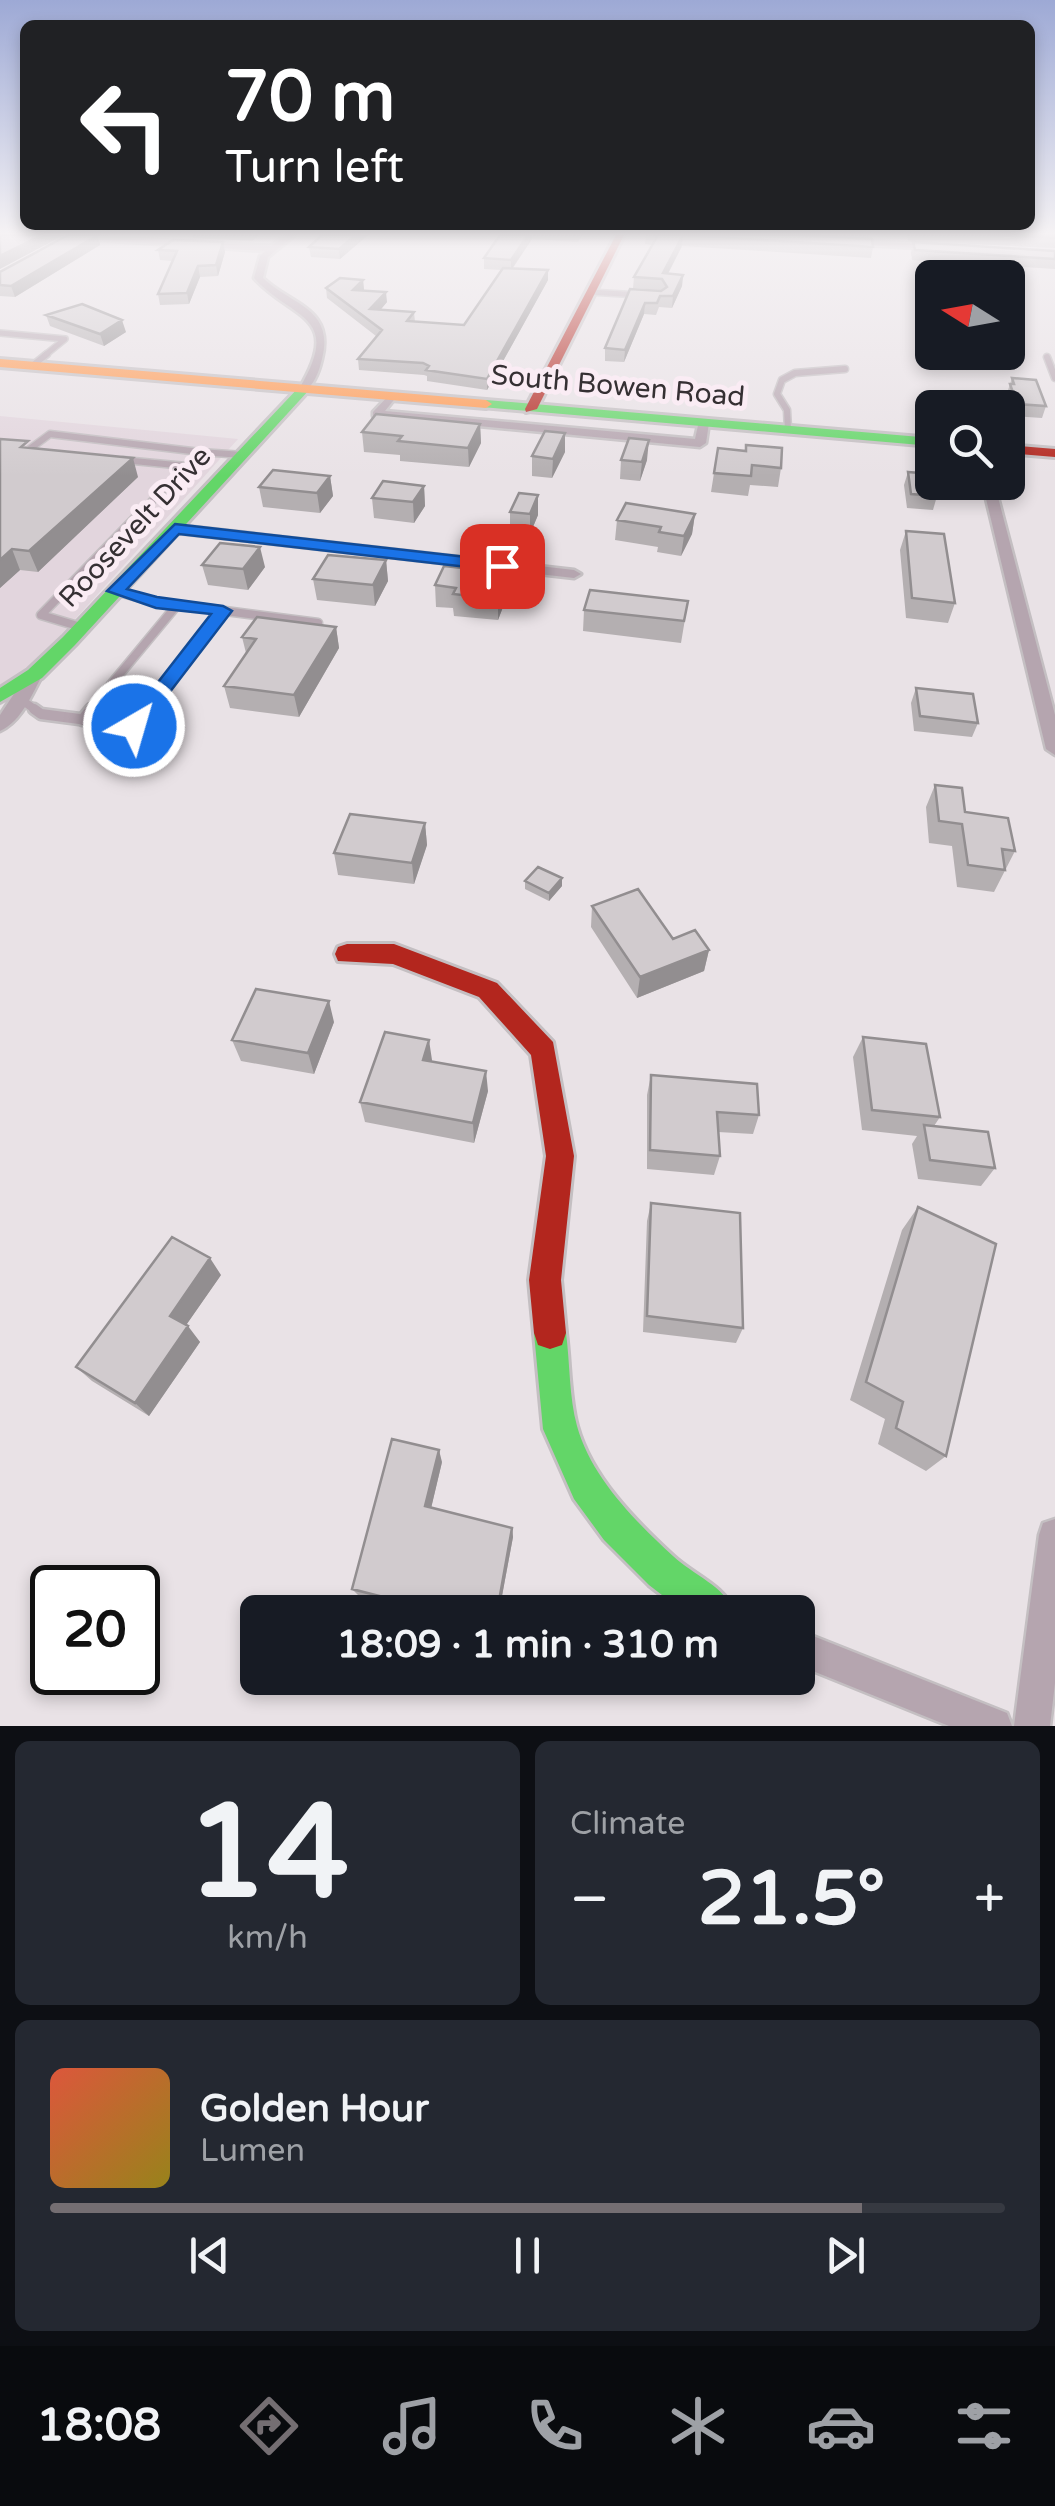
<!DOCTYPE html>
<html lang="en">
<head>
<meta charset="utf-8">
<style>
  body { margin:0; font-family:"Varela Round",sans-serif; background:#242831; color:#f1f3f6; height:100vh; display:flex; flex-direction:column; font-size:38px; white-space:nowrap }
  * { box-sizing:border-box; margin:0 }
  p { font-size:32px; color:#9ea1a6 }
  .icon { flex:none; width:55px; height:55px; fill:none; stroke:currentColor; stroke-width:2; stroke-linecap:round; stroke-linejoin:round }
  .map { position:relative; height:1726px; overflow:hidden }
  .sheet { display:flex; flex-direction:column; gap:15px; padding:15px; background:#0d0f14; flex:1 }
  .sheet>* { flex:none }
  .top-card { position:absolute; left:20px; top:20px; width:1015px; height:210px; border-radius:15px; box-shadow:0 5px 15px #0003; background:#202124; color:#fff; overflow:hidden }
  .needle { width:65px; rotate:281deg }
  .controls { position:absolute; left:915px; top:260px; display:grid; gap:20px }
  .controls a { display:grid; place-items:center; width:110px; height:110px; border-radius:15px; background:#171b24; box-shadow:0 5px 15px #0003; font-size:50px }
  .speed { position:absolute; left:30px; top:1565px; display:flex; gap:20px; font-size:50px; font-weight:700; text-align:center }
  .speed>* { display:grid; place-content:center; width:130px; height:130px; border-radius:50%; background:#171b24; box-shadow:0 5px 15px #0003; line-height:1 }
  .speed .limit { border:5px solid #111; border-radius:15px; background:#fff; color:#111 }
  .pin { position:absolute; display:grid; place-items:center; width:85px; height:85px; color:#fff; margin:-42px; border-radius:20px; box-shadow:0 5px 15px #0006 }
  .me { position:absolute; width:110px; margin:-55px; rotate:38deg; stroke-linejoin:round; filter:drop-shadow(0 0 8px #0008) }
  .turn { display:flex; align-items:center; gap:35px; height:210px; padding:0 40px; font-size:45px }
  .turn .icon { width:130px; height:130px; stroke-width:2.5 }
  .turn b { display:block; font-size:70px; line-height:85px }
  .big { font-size:75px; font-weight:700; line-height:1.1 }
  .sheet .card { flex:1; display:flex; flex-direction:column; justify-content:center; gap:15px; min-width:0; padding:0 35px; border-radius:15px; background:#242831 }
  .sheet .dial { align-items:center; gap:0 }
  .dial b { font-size:130px; line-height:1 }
  .song { display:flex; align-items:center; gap:30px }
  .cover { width:120px; height:120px; border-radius:15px; background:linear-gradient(135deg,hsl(10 70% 55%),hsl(50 70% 35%)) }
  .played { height:10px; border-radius:5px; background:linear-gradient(90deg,#746e72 85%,#363941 85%) }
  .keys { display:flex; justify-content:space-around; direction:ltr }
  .heat { display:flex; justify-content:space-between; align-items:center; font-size:55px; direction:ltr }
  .sheet .tiles { flex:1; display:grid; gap:15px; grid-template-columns:1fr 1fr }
  .card:last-child { grid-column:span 2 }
  .trip { position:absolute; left:240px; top:1595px; width:575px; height:100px; border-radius:15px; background:#171b24; box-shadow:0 5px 15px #0003; font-weight:700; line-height:100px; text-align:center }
  .tab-bar { display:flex; height:160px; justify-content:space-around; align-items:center; background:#090b0e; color:#9ea1a6 }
  .tab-bar .icon { width:70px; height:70px }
  .tab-bar .on { color:#746e72 }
  .tab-bar b { font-size:45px; color:#f1f3f6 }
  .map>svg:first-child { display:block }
  .built { fill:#e2d5dd }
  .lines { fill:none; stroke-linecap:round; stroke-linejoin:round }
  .lane-far3-casing { stroke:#c4bfc2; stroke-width:8 }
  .lane-far2-casing { stroke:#c4bfc2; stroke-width:9 }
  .lane-far1-casing { stroke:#c4bfc2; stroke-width:11 }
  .lane-casing { stroke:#c4bfc2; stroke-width:15 }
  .street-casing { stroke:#c4bfc2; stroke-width:5 }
  .fast-casing { stroke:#c4bfc2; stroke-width:6 }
  .slow-casing { stroke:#c4bfc2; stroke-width:6 }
  .jam-casing { stroke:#c4bfc2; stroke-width:6 }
  .lane-far3 { stroke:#b5a5af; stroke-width:5 }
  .lane-far2 { stroke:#b5a5af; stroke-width:6 }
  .lane-far1 { stroke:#b5a5af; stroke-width:8 }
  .lane { stroke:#b5a5af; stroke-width:10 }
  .street { fill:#b5a5af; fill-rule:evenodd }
  .fast { fill:#63d668; fill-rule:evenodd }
  .slow { fill:#ff974d; fill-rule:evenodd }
  .jam { fill:#b3261e; fill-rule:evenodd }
  .wall { fill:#b4afb1 }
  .shaded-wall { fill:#928e90 }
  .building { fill:#d1cbce; stroke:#928e90; stroke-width:2.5 }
  .route { fill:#1a73e8; stroke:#114b97; stroke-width:2.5 }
  .labels { text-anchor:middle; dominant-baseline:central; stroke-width:10; stroke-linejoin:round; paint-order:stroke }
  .far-street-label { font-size:28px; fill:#353033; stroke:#faecf4 }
</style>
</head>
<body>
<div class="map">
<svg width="1055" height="1726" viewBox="0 0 1055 1726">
  <rect width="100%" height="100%" fill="#e9e2e6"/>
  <path class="built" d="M0,416L238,439L30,669L0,685Z"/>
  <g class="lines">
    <defs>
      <path id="lane-far3" d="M590,292L639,295
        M0,333L65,339L44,356"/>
      <path id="lane-far2" d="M1047,357L1055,378
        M32,366L47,354
        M788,430L787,410L777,394L782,380L795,373L845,369
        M36,452L27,451L50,434L200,452
        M123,460L186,466
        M142,511L200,452L243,455"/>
      <path id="lane-far1" d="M115,591L156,602L318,623
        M81,627L41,615L144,509
        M19,698L37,711
        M89,711L177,605
        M145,711L223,611"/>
      <path id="lane" d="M34,709L41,714L133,726L147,709
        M82,720L91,709"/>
      <path id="street" d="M286,235H295L268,257L263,278C291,305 335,308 322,359C319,372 314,385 304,392L299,389C344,314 292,320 254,278L260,256L265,251L69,238L73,236L271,246Z
        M843,240L937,245L941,247L937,249L846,244Z
        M391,393L397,396L385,411L695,439L699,421L709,423L706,443L700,447L373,416V412Z
        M982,482H994L1055,715V755L1046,749Z
        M175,525L574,570L581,574L574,578L170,532V526Z
        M35,669L43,674C32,694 22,721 0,731V715L29,671Z
        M1055,1519V1683L1050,1726H1014L1039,1535L1043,1523Z
        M798,1630L1007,1713L1012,1726H949L798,1665Z"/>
      <path id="fast" d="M300,386L310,389L75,645L42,678L0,702V688L28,670L63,637Z
        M486,400L932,438V446L482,407V401Z
        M550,1317L562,1321L566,1333C570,1363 569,1397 577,1426C591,1477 635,1521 673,1556C693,1575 725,1586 734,1612H684L649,1585L604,1540L574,1499L543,1429L534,1333L538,1321Z"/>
      <path id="slow" d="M0,359L486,400L492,404L486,408L0,367Z"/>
      <path id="jam" d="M616,235H624L537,409L526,412L525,409Z
        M1008,445L1055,449V457L1008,453Z
        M347,944H394L497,983L553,1042L574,1156L561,1280L566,1333L562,1345L550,1349L538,1345L534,1333L529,1280L546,1156L531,1055L479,997L393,964L338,961L335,954L338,947Z"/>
    </defs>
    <use href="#lane-far3" class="lane-far3-casing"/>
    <use href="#lane-far2" class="lane-far2-casing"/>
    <use href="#lane-far1" class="lane-far1-casing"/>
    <use href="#lane" class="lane-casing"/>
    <use href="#street" class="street-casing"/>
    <use href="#fast" class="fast-casing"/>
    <use href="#slow" class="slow-casing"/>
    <use href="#jam" class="jam-casing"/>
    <use href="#lane-far3" class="lane-far3"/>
    <use href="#lane-far2" class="lane-far2"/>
    <use href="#lane-far1" class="lane-far1"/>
    <use href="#lane" class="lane"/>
    <use href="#street" class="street"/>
    <use href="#fast" class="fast"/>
    <use href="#slow" class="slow"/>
    <use href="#jam" class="jam"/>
  </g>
  <path class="wall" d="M98,235L100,245L15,297L0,296V272Z
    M192,235H260L252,241L193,238Z
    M368,235L340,259L311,257L309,247Z
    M500,235H582L578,242L532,239L513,268L548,270V280L487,390L427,381V376L424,375L359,370L358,359L376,336L327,298L326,288L363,280L364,290L387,302L380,310L414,312L415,322L464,325L502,270L484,269V258Z
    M646,235H869L868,239L873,247L871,258L682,246L668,274L683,275L682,286L672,308L659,307L656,315L644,314L624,362L605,361V348L630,289L661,290L633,288L634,277L653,245L645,244Z
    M907,235H1055V248L908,241Z
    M223,242L225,252L218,276L200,277L189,304L160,305L158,294L172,261L160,260L158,250Z
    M913,242L1055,251V269L912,260L911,253Z
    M46,315L126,332L104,346L50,326Z
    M1012,378L1046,406L1042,418L1012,416L1006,396Z
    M480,424L481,443L469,467L400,461V455L364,452L362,432Z
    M0,439L138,477L38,572L20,570L0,588Z
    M718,448L781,468L778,487L750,485L748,496L711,492Z
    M565,452L552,478L532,476V456Z
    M621,460H647L640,481L620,479Z
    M908,472L937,496L933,510L907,508L904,485Z
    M330,476L333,496L320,513L263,507L259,487Z
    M424,486L425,506L414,523L374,518L372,498Z
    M538,495V515L530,534L510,532V512Z
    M695,514L692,534L681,556L657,552L658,547L615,540L617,520Z
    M906,531L955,603L948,623L906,618L900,550Z
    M386,560L388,581L375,606L317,600L313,579Z
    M202,565L265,567L248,590L208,585Z
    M508,573V594L498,620L454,616L453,608L436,607L435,585Z
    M688,601L681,643L583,631L584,610Z
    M336,627L339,648L299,717L230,708L224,686L246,653L242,637Z
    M916,688L978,723L972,737L914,731L911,703Z
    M935,785L965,812L1015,851L994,892L957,887L952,846L929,843L926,807Z
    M425,823L427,845L414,884L338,875L334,853Z
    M562,878V886L549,901L525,889V881Z
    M592,906L673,939L709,950L704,971L637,998L591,927Z
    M334,1022L314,1074L241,1061L232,1040Z
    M863,1037L940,1117L934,1126L995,1168L981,1186L918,1179L912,1144L917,1136L862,1130L853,1057Z
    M432,1060L431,1061L488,1091L474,1143L365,1122L360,1102Z
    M651,1075L759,1115L753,1134L718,1132L720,1156L714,1175L647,1169V1095Z
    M651,1203L743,1328L736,1343L643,1332L647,1221Z
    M918,1207L946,1456L926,1471L878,1444L885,1419L850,1400L902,1230Z
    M221,1275L186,1325L200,1342L149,1416L92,1381L76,1367Z
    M442,1462L431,1508L512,1528L513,1537L499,1612H420L359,1596L352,1589Z"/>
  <path class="shaded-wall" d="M42,235H64L0,269V256Z
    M98,235L100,245L15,297L11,286Z
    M356,235H368L340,259L339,249Z
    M528,235H532V239L511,270V260Z
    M683,235L682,246L664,281L663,273Z
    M223,242L225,252L218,276L216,265Z
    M198,266L200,277L189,304L187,293Z
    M548,270V280L487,390V379Z
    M683,275L682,286L672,308L673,296Z
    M363,280L364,290H353Z
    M386,292L387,302L372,320L370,309Z
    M645,303L644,314L624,362L625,350Z
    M122,320L126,332L104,346L100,334Z
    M480,424L481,443L469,467L468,448Z
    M565,433V452L552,478L553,459Z
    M649,440L647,460L640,481L642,462Z
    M133,458L138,477L38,572L29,551Z
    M330,476L333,496L320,513L317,493Z
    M424,486L425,506L414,523L413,502Z
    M538,495V515L530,534V514Z
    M695,514L692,534L681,556L684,536Z
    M260,547L265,567L248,590L243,569Z
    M12,549L20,570L0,588V560Z
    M386,560L388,581L375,606L373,585Z
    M508,573V594L498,620V599Z
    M336,627L339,648L299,717L294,695Z
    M425,823L427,845L414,884L412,863Z
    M562,878V886L549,901V893Z
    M709,950L704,971L637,998L640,977Z
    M329,1001L334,1022L314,1074L308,1053Z
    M429,1040L432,1060L426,1080L423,1060Z
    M486,1071L488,1091L474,1143L473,1123Z
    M210,1258L221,1275L182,1331L170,1316Z
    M188,1326L200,1342L149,1416L135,1403Z
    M439,1450L442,1462L429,1517L425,1506Z
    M512,1528L513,1537L499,1612H497Z"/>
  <path class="building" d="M0,235H42L0,256Z
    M68,235H98L11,286L0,285V272Z
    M322,235H356L339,249L309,247Z
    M500,235H528L511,260L484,258Z
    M658,235H798L872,239L873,247L683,235L663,273L683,275L673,296H660L657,303H645L625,350L605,348L630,289L661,291L667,287L662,279L634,277Z
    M990,235H1055V238Z
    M173,240L223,242L216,265L198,266L187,293L158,294L177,251L158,250Z
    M913,242L1055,251V259L915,250Z
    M503,268L548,270L487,379L426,370L429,366L423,363L358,359L382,330L326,288L340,278L363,280L353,290L386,292L370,309L414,312L407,321L464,325Z
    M82,304L122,320L100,334L46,315Z
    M1012,378L1036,380L1046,406L1017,404L1010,384H1014Z
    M376,414L480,424L468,448L398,441L402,436L362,432Z
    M545,431L565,433L553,459L532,456Z
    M629,438L649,440L642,462L621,460Z
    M0,439L28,441L21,447L133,458L29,551L12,549L0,560Z
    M746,445L782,448L781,468L752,465L751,476L714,473L718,448L746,451Z
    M273,470L330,476L317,493L259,487Z
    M908,472L932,474V482H934L937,496L911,494Z
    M383,481L424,486L413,502L372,498Z
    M519,493L538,495L530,514L510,512Z
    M626,503L695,514L684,536L659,532L661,527L617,520Z
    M906,531L944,534L955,603L912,598Z
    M220,543L260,547L243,569L202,565Z
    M328,555L386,560L373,585L313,579Z
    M444,566L508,573L498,599L453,594L456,588L435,585Z
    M590,590L688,601L684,621L584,610Z
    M257,617L336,627L294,695L224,686L256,639L242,637Z
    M916,688L973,694L978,723L920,716Z
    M935,785L962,788L965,812L1008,818L1015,851L1002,849L1005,870L968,865L962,824L939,821Z
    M350,814L425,823L412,863L334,853Z
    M538,867L562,878L549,893L525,881Z
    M638,889L673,939L695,930L709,950L640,977L592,906Z
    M256,989L329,1001L308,1053L232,1040Z
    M385,1032L429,1040L423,1060L486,1071L473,1123L360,1102Z
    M863,1037L926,1044L940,1117L872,1110Z
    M651,1075L757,1084L759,1115L717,1112L720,1156L650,1150Z
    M924,1125L988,1132L995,1168L930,1160Z
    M651,1203L740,1213L743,1328L647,1316Z
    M918,1207L996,1244L946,1456L896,1428L903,1402L866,1382Z
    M172,1237L210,1258L170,1316L188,1326L135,1403L76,1367Z
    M392,1439L439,1450L425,1506L512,1528L497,1612H442L352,1589Z"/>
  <linearGradient id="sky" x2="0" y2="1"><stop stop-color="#9da9d5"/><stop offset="0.49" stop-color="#f5f2f4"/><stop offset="1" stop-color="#f5f2f4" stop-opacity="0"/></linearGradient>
  <rect width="1055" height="476" fill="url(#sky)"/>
  <path class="route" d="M175,524L502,561L510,566L502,571L179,534L127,589L157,597L223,606L232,611L140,731L134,733L124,726L127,722L211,614L156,608L107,591Z"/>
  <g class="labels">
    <g class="far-street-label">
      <text transform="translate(618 386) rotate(5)">South Bowen Road</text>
      <text transform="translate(135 527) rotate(-47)">Roosevelt Drive</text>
    </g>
  </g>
</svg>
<div class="controls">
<a><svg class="needle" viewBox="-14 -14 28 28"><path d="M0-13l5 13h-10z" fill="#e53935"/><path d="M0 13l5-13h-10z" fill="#9ea1a6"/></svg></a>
<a><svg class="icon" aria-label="search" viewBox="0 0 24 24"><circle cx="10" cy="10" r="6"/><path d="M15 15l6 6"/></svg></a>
</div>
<div class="speed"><div class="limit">20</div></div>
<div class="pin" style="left:502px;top:566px;background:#d93025"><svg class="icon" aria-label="arrive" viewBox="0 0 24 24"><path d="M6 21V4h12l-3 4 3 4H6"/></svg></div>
<svg class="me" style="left:134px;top:726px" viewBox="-20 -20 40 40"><circle r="17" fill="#1a73e8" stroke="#fff" stroke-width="3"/><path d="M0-11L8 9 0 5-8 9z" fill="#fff"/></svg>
<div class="trip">18:09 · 1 min · 310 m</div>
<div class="top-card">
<div class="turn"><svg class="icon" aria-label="left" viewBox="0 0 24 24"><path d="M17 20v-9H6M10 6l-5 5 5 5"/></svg><div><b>70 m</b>Turn left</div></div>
</div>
</div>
<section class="sheet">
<div class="tiles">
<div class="card dial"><b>14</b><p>km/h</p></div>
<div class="card"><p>Climate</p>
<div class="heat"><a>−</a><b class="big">21.5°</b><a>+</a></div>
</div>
<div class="card">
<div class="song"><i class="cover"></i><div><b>Golden Hour</b><p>Lumen</p></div></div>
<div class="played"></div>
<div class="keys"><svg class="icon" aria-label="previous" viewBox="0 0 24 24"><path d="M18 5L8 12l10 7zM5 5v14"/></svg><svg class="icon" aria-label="pause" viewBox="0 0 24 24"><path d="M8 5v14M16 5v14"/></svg><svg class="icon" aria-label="next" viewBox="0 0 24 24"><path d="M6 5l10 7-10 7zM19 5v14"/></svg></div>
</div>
</div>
</section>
<nav class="tab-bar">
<b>18:08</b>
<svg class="icon on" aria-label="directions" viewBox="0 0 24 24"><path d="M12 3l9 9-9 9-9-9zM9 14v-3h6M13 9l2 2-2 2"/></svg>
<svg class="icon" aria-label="music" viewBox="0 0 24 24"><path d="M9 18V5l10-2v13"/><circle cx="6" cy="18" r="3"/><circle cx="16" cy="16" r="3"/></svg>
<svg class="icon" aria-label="phone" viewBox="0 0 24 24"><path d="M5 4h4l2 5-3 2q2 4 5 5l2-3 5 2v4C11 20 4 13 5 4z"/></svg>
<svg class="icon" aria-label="climate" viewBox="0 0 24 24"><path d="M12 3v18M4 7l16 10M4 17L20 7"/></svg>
<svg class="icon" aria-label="car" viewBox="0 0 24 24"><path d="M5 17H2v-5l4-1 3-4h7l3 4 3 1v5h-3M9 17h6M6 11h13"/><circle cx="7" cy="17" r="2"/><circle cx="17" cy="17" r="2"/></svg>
<svg class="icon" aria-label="filters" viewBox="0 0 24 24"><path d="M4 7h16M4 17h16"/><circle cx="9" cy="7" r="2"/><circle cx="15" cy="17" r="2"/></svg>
</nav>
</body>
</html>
